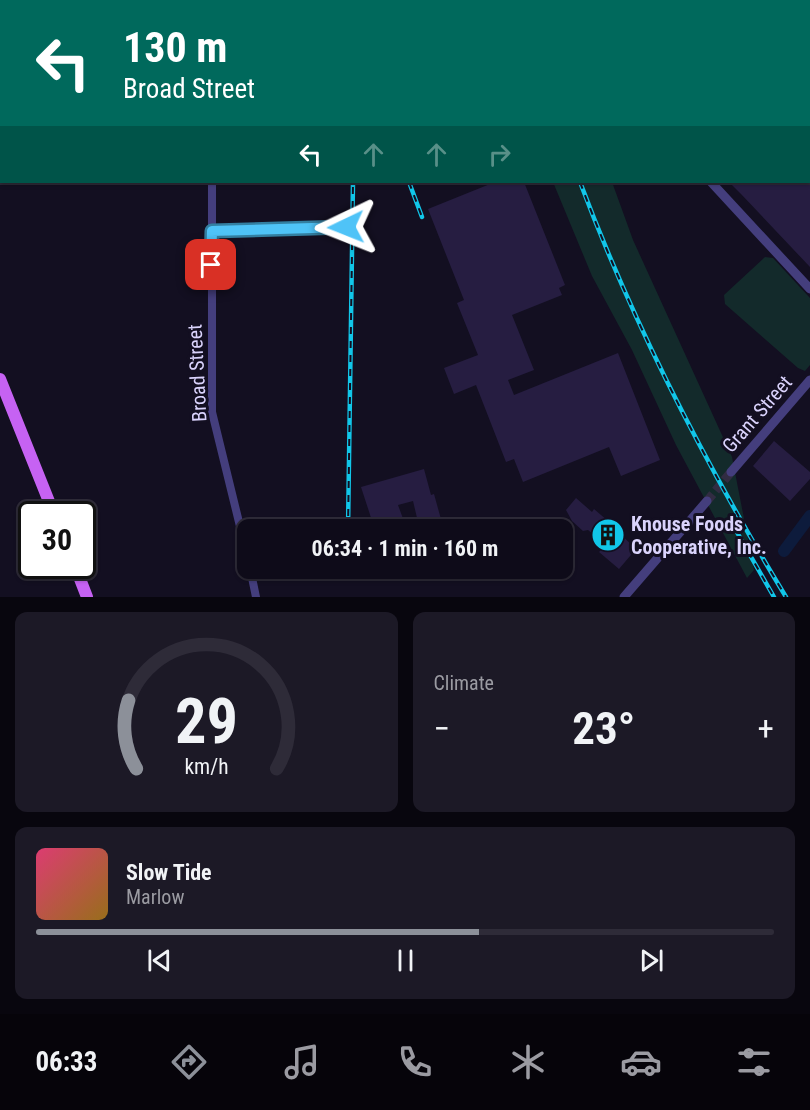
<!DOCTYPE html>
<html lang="en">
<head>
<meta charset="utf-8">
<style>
  body { margin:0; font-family:"Roboto Condensed",sans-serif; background:#1c1926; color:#f1f3f6; height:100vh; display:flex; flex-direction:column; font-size:22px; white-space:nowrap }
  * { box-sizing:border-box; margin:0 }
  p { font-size:20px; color:#9b9ba2 }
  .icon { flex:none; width:33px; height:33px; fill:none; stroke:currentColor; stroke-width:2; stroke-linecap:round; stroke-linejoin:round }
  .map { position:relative; height:597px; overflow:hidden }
  .panel { display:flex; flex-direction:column; gap:15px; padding:15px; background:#08060e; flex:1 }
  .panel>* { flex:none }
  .banner { position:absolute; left:0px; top:0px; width:810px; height:183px; box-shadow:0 2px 4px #0004,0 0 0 2px #2e2b38; background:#00695c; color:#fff; overflow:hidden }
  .speed { position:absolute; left:18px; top:501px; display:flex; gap:12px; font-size:30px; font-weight:700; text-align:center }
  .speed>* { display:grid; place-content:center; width:78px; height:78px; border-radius:50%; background:#0e0b19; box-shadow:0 2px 4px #0004,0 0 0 2px #2e2b38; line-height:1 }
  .speed .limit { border:3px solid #111; border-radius:9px; background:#fff; color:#111 }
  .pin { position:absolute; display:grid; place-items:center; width:51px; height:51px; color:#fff; margin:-26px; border-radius:12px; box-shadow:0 3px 9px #0006 }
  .me { position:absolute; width:66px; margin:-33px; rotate:268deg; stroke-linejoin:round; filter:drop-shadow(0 0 4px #0008) }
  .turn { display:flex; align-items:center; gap:21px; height:126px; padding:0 24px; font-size:27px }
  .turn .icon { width:78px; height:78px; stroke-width:2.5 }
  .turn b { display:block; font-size:42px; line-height:51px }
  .lanes { display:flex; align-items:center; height:57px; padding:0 24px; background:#0003; justify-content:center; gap:30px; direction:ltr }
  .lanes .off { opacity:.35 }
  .big { font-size:45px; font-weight:700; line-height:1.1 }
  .panel .card { flex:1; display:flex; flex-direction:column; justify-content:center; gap:9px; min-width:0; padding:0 21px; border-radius:12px; background:#1c1926 }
  .panel .dial { align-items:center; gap:0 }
  .dial svg { height:156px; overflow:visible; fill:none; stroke:#2e2b38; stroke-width:7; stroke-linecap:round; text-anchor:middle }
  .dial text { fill:#f1f3f6; stroke:none }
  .song { display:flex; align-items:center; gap:18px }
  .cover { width:72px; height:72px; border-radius:9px; background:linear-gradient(135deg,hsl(340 70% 55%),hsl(40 70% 35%)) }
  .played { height:6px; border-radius:3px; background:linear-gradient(90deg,#8c9099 60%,#2e2b38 60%) }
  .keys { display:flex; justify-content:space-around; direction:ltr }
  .heat { display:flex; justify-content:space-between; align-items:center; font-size:33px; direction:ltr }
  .panel .tiles { flex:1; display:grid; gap:15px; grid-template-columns:1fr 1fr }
  .card:last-child { grid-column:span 2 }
  .trip { position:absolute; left:237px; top:519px; width:336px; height:60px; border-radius:12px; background:#0e0b19; box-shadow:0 2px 4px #0004,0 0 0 2px #2e2b38; font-weight:700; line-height:60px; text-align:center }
  .dock { display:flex; height:96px; justify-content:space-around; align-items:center; background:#06040a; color:#9b9ba2 }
  .dock .icon { width:42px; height:42px }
  .dock .current { color:#8c9099 }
  .dock b { font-size:27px; color:#f1f3f6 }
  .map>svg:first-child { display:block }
  .green { fill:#132a2b }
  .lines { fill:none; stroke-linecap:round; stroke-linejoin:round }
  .river { stroke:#0d1b3c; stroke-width:12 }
  .building { fill:#261d41; fill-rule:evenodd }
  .tertiary-tunnel { stroke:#312c42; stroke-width:9; stroke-dasharray:9 4.5; stroke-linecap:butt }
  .minor { stroke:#443e7d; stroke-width:8 }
  .tertiary { stroke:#443e7d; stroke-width:9 }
  .primary { stroke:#c662f3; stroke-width:12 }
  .rail-casing { stroke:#11c6e9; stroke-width:4.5 }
  .rail { stroke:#130f21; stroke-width:2; stroke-dasharray:7; stroke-linecap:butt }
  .route-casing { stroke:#337fa1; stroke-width:15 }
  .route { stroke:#4fc3f7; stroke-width:10 }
  .labels { text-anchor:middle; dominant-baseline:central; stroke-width:6; stroke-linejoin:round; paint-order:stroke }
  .street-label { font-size:20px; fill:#dad3fc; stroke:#130f21 }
  .poi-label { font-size:20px; font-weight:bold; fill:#dad3fc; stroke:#130f21; text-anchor:start }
</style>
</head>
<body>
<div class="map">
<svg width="810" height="597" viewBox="0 0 810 597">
  <rect width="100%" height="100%" fill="#130f21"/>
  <path class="green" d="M553,182H612L633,240L732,457L754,570L747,578L676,445L632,350L592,276Z
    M765,257L773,258L810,298V365L805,371L798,368L725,304L724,295Z"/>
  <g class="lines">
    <path class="river" d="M784,551L810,516"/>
  </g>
  <path class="building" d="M495,182H524L565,285L559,288L562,295L512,315L534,370L508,380L514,395L618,353L660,460L621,476L609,447L523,482L514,459L506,462L476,385L454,394L444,368L478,355L457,303L464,300L428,209Z
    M729,182H810V267L741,194Z
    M774,441L810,472V479L790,501L753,466Z
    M424,469L431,495L434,494L444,530H375L361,487ZM413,501L418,522L405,524L398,505Z
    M576,498L592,512L594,509L615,527L614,528L636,549L619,569L599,552L606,545L588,530L583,531L572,521L566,510Z"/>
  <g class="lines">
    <path class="tertiary-tunnel" d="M707,501L731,472"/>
    <path class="minor" d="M200,0L201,2
      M216,2L217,0
      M0,14L2,18
      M0,99L2,97
      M212,182V412L248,559
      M212,231L346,227
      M250,568L256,597"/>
    <path class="tertiary" d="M570,0V2
      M711,182L810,289
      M731,472L810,380
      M624,597L707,501"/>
    <path class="primary" d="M0,379L54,514
      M75,566L87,597"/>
    <defs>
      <path id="rail" d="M352,0V2
        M384,0V2
        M518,0L519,2
        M409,182L422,217
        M580,182C634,326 706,465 786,597
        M734,527L774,597
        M348,530L353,182"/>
    </defs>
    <use href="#rail" class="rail-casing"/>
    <use href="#rail" class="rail"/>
  </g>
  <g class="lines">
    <defs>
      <path id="route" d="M211,265L212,231L346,227"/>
    </defs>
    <use href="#route" class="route-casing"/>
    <use href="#route" class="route"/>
  </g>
  <defs>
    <symbol id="building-disc" viewBox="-11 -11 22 22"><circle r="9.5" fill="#11c6e9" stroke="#130f21"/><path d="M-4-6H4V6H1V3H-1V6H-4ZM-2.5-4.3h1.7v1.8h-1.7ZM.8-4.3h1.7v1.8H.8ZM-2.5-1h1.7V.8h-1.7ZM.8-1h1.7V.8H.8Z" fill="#111"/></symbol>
  </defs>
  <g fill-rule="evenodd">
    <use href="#building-disc" x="589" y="516" width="38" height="38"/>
  </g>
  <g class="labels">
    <g class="street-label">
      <text transform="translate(197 373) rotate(-93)">Broad Street</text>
      <text transform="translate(757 414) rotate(-49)">Grant Street</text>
    </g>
    <g class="poi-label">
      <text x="631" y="524">Knouse Foods<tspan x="631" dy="23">Cooperative, Inc.</tspan></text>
    </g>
  </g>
</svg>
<div class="speed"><div class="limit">30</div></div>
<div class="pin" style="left:211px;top:265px;background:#d93025"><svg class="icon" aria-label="arrive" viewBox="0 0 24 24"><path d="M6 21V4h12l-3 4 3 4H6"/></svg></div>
<svg class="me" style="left:346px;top:227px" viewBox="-20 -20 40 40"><path d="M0-17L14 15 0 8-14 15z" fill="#4fc3f7" stroke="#fff" stroke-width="4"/></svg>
<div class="trip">06:34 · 1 min · 160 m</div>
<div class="banner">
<div class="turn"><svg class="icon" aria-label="left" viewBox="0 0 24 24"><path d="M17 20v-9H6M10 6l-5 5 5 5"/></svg><div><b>130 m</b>Broad Street</div></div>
<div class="lanes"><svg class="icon" aria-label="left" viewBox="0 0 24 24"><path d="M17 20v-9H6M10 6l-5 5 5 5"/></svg><svg class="icon off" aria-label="ahead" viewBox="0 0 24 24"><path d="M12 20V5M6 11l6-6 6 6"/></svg><svg class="icon off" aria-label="ahead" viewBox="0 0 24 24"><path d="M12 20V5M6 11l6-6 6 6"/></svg><svg class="icon off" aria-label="right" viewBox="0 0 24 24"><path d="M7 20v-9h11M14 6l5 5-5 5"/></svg></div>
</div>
</div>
<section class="panel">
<div class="tiles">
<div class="card dial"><svg viewBox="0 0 100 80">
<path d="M14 69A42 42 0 1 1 86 69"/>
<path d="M14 69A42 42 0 0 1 10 34" stroke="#8c9099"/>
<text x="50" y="56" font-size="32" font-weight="700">29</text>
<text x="50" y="72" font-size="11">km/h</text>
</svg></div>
<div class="card"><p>Climate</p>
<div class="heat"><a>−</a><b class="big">23°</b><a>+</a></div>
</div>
<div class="card">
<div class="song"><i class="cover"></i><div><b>Slow Tide</b><p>Marlow</p></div></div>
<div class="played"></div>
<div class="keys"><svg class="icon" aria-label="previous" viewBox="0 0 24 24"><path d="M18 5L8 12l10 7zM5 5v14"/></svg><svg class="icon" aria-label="pause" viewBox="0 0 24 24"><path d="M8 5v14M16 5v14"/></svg><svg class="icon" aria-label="next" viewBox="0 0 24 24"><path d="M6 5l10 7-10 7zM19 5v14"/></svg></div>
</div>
</div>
</section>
<nav class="dock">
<b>06:33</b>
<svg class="icon current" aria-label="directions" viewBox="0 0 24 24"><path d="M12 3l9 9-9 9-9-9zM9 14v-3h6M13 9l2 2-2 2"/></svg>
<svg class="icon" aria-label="music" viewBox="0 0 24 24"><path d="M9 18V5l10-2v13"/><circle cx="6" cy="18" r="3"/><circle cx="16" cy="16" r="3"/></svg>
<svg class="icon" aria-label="phone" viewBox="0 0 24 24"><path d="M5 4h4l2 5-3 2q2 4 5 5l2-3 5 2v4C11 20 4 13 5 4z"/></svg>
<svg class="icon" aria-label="climate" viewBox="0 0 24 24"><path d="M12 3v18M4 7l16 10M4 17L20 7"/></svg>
<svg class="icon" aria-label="car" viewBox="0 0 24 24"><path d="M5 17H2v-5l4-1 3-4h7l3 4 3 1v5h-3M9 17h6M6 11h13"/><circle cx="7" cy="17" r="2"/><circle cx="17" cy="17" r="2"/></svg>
<svg class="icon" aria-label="filters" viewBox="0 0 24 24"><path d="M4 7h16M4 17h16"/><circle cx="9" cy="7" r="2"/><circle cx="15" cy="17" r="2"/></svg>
</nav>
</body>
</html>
